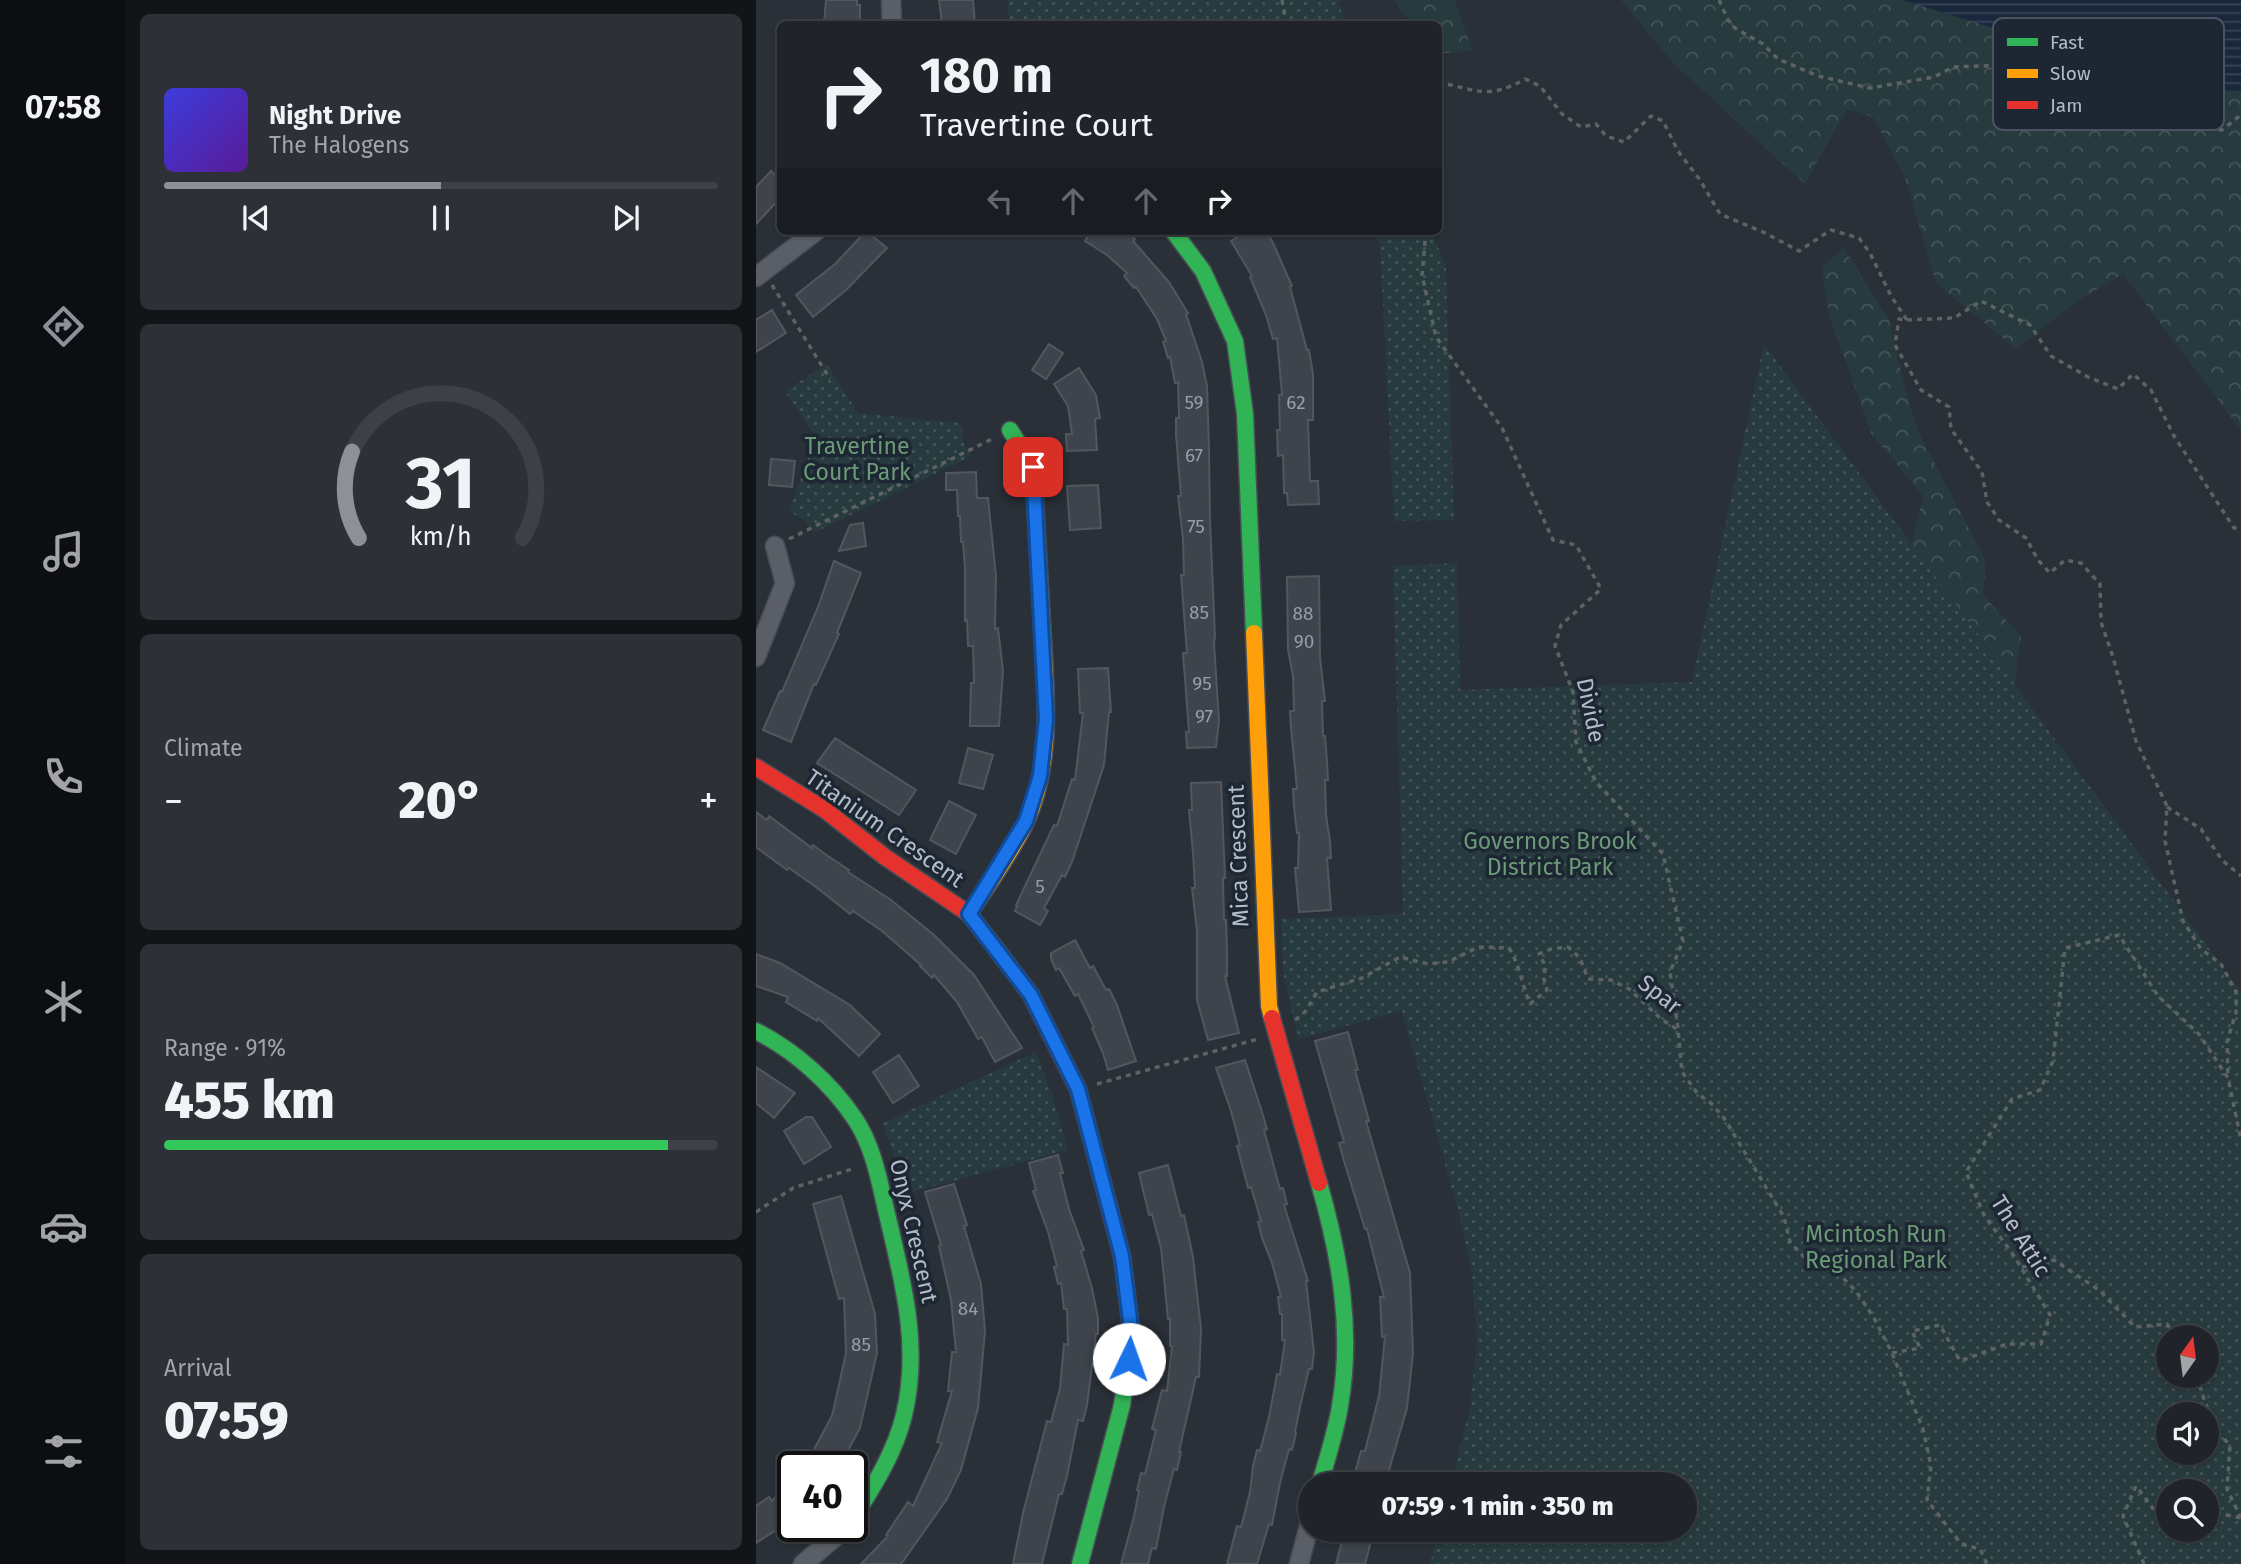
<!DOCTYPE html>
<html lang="en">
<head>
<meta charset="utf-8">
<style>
  body { margin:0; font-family:"Fira Sans",sans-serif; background:#2d3036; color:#f1f3f6; height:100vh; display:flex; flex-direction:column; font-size:26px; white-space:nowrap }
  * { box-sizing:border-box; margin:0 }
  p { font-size:23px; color:#a2a4a8 }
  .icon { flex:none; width:38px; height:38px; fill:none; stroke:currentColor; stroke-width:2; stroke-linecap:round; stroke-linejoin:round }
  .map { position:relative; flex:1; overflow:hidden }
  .side { display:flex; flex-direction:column; gap:14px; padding:14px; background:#121417; width:630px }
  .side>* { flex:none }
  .hud { position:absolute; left:21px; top:21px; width:665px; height:214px; border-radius:10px; box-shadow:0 2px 5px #0004,0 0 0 2px #3d4147; background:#20242a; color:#f1f3f6; overflow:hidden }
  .needle { width:46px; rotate:14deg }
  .controls { position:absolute; left:1400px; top:1325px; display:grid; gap:14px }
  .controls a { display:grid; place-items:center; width:63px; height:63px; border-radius:50%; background:#20242a; box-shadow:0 2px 5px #0004,0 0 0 2px #3d4147; font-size:35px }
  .speed { position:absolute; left:21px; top:1451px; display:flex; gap:14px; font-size:35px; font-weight:700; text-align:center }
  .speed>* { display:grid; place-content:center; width:91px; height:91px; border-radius:50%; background:#20242a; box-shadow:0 2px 5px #0004,0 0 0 2px #3d4147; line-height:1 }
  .speed .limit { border:4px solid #111; border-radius:10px; background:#fff; color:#111 }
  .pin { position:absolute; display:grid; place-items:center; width:60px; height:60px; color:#fff; margin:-30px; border-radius:14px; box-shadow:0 4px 10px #0006 }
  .me { position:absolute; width:77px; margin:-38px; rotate:3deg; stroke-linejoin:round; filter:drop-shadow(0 0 5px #0008) }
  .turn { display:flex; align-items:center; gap:24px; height:147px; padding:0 28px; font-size:32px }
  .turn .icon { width:91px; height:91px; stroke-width:2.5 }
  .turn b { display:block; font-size:49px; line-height:60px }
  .lanes { display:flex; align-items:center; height:66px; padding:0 28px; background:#0003; justify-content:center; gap:35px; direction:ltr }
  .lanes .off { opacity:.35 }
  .big { font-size:52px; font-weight:800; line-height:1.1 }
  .side .tile { flex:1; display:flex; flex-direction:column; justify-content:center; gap:10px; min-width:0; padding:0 24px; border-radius:10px; background:#2d3036 }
  .side .dial { align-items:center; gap:0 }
  .dial svg { height:182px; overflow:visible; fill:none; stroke:#3d4147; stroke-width:7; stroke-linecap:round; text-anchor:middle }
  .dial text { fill:#f1f3f6; stroke:none }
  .song { display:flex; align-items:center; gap:21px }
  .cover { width:84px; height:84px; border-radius:10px; background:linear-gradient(135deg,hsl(240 70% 55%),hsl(270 70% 35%)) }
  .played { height:7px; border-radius:4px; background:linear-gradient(90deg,#8c9099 50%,#3d4147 50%) }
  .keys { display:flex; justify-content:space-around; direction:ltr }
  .heat { display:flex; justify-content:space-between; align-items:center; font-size:38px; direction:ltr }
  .charge { height:10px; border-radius:5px; background:linear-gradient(90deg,#34c759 91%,#3d4147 0) }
  .trip { position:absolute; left:542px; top:1472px; width:399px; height:70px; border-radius:35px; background:#20242a; box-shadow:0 2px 5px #0004,0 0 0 2px #3d4147; font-weight:800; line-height:70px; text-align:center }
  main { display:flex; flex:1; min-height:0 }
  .tabs { display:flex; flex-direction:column; width:126px; justify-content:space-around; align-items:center; background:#0d0e11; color:#a2a4a8 }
  .tabs .icon { width:49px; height:49px }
  .tabs .active { color:#8c9099 }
  .tabs b { font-size:32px; color:#f1f3f6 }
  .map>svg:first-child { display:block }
  .forest { fill:url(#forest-crowns) }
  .park { fill:url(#park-dots); fill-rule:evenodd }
  .water { fill:url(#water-rules) }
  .building { fill:#3f444c; stroke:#52575f; stroke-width:2 }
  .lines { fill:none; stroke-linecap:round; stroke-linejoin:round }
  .street-casing { stroke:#484c55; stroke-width:21 }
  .fast-casing { stroke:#484c55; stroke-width:19 }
  .slow-casing { stroke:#484c55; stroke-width:19 }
  .jam-casing { stroke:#484c55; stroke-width:19 }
  .path { stroke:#5c6268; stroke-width:3.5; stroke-dasharray:5 5; stroke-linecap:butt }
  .street { stroke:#5a5e66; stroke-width:18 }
  .fast { stroke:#30b455; stroke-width:16 }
  .slow { stroke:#ff9f0a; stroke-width:16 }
  .jam { stroke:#e5322d; stroke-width:16 }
  .route-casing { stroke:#114b97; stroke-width:18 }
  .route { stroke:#1a73e8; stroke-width:12 }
  .labels { text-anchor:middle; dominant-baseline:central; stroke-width:7; stroke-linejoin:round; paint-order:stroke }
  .number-label { font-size:19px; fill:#979eaa }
  .park-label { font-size:23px; fill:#6b9a76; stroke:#1d2633 }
  .street-label { font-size:23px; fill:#b4bcc9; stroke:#1d2633 }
  .key { fill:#1d2633; stroke:#4a5360; stroke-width:2 }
  .key-label { font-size:19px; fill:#b4bcc9 }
</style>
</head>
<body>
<main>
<nav class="tabs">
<b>07:58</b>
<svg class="icon active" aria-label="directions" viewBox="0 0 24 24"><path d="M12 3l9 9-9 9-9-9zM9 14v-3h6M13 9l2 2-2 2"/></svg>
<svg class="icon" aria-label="music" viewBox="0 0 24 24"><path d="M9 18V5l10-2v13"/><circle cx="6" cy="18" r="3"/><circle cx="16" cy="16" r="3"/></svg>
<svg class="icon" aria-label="phone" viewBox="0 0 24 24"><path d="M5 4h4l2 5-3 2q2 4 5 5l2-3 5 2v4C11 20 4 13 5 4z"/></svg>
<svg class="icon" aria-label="climate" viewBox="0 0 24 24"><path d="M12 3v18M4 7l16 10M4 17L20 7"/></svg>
<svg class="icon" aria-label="car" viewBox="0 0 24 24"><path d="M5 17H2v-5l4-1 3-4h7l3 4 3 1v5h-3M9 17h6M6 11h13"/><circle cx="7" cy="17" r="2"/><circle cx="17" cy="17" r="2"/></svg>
<svg class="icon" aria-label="filters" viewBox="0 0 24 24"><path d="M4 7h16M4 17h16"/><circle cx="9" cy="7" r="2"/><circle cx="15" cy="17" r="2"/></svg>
</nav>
<section class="side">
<div class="tile">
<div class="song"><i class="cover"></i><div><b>Night Drive</b><p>The Halogens</p></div></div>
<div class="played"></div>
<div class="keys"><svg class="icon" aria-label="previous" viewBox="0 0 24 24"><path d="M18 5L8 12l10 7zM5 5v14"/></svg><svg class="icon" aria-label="pause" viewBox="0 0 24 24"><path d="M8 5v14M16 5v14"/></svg><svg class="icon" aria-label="next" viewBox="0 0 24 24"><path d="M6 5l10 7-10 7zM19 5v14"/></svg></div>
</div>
<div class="tile dial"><svg viewBox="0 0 100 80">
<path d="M14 69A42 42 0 1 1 86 69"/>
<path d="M14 69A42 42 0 0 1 11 31" stroke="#8c9099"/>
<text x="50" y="56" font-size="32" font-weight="700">31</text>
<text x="50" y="72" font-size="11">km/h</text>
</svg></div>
<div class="tile"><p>Climate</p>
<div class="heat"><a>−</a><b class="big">20°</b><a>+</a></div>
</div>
<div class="tile"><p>Range · 91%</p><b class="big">455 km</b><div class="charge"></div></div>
<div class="tile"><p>Arrival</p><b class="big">07:59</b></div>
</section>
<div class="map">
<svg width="1485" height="1564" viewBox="0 0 1485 1564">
  <defs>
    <pattern id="forest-crowns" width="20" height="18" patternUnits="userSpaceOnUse" patternTransform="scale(1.75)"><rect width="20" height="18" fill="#273a3e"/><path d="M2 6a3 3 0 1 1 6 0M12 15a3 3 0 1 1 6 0" fill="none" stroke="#445559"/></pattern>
    <pattern id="park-dots" width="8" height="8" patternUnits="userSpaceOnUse" patternTransform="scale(1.75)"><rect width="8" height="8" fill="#273a3e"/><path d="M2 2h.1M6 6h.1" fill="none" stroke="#445559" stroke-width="1.8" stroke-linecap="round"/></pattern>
    <pattern id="water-rules" width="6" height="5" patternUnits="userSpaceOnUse" patternTransform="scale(1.75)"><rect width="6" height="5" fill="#19273c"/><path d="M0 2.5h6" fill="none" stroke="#384457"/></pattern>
  </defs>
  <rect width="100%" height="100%" fill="#2a3038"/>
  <path class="forest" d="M638,0H699L716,50L683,54L682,24H656Z
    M865,0H1146L1231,26L1474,91H1485V430L1367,274L1324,299L1260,349L1180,283L1149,178L1117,117L1091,109L1049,184L917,63Z
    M1088,248L1133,320L1149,388L1162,431L1230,561L1227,595L1265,636L1254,716L1146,580L1167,496L1115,433L1073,315L1066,267Z"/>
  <path class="park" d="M251,0H588L582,3L591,24H270L253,19Z
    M615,231H675L690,267L698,520L638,521L624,244Z
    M1008,344L1485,992V1564H674L683,1530H929V1484H695L714,1408L721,1340L716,1272L702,1210L646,1011L542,1039L527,972L525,919L647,914L637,566L701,563L704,690L936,682ZM1412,1337H1451V1376H1412ZM1412,1414H1451V1452H1412ZM1412,1491H1451V1530H1412Z
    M71,364L102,413L205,423L207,442L215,456L58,533L49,521L33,511L60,437L29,391Z
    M280,1052L295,1091L312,1150L149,1194L137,1151L126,1123Z"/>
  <path class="water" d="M1146,0H1485V91H1474L1231,26Z"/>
  <path class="building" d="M70,0H101V5H104V24H68Z
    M183,0H217L219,24H186Z
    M15,171L24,179V198L0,224V187Z
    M110,231L131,248L90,290L57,317L40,295L79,264Z
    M335,231H370L379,239L377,241L413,282L432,313L430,314L446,362L451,386L453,450L454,521L459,636L458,643L463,721L460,747L431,748L430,732H433L427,653H431L425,575H428L427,539L422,496H425L420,435V418H423L422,382L419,383L414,357L412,358L407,342L410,341L401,319L380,287L378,288L368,276L371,273L351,255L329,241Z
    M491,231H510L517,243L536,286L534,287L551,350H553L557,374V420H552L554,481H562L563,504L532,505L531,493H528L527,455L522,456L521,430H524L523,395H526L521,338L517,339L510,315L494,277L496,276L475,241Z
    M16,310L30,333L0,352V320Z
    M293,344L307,353L290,379L276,370Z
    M323,368L340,395L344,418L339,419L341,450L311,451L310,434H316L312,406L298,384Z
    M15,459L39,461L36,487L13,485Z
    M220,472L221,498H232L240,576L239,629L242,628L247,671L243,726H214L215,683H218L217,646H212L211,620L209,621V568L207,542H205L204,516H202L201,490H190V473Z
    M342,485L345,528L314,530L311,486Z
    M107,523L110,546L83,551L94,525Z
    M78,561L105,573L81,633L83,634L60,685L58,684L35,742L7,730L24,691L26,692L62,607Z
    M563,576L564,658L569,701H566L567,736H569L571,762L572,780H569L570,815L574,841L575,858H571L575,910L543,912L539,868H542L543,833H541L538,807L537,789H541L535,728L534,711H538L537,676L532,650L531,577Z
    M352,668L355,712H353L348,765L316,862L309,877L306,875L288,908L292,911L284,925L259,911L261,906L260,905L298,825L301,826L316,779L319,780L327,713H324L322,669Z
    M79,738L160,790L143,815L61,763Z
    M212,748L237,755L227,789L203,783Z
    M465,782L469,878H467L468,920H470L471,950V976H469L483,1033L452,1040L441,1000V931L436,888H439L437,853L433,810H436L435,783Z
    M193,801L220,815L200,854L174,840Z
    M0,812L11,820L13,816L56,848L57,845L72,856L93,870L92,872L135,900L178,935L218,975L266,1048L239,1062L226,1037L222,1039L201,1002L178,975L176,978L164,966L165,965L126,931L97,911L94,914L60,887L33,868L31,870L0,847Z
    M319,940L334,968L337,966L350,990L353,989L361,1005L380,1061L352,1070L347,1053L336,1028L338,1027L322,994L319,996L303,968L300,970L295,959V953Z
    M0,954L24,963L94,1005L124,1034L103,1056L62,1018L61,1021L30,1002L32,997L0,986Z
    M592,1032L602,1070H599L613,1121H610L654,1273L657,1353L651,1408L629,1484H596L605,1451H609L623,1396L629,1336L626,1337L624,1297H628L611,1229H609L588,1161L583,1143L588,1142L559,1041Z
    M143,1055L163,1086L137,1103L117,1072Z
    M489,1060L506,1112L511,1129L508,1130L524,1189L527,1188L531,1204L528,1205L552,1281H550L558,1352L556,1369H553L544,1407L539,1432L540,1433L536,1450L533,1449L524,1483L516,1525L513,1524L501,1564H471L481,1526L485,1527L494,1492L497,1466L501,1450L504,1451L513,1417L521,1374L524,1375L529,1340H526V1314H524L522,1297H525L516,1263L506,1238L502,1222L505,1221L495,1187L492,1188L481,1146L484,1145L475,1111L460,1068Z
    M0,1067L39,1093L18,1118L0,1103Z
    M50,1117H56L75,1147L48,1164L28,1131Z
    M302,1155L307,1173H304L313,1209L328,1250L325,1251L336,1288L342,1318V1334H340L331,1405L327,1421L322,1420L311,1476L306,1494H303L286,1564H257L267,1513L291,1421L295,1422L304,1388L308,1344L312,1345L311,1309H308L305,1283L302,1284L298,1267L301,1266L292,1232L277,1191L280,1190L273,1163Z
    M412,1165L425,1216L428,1215L437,1257L445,1329L443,1377H440L423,1452H425L421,1470L418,1469L408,1507L400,1549L396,1548L392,1564H365L378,1516L383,1491L381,1490L385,1473L389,1474L400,1430L396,1429L406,1390L411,1391L416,1346H414V1319H412L405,1248L396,1214L393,1215L383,1173Z
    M198,1184L211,1225L208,1226L225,1284L229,1331L222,1408L205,1470L191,1499L145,1564H105L132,1536L130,1535L152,1502L157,1506L186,1443L181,1442L196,1391H192L196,1352H200L195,1300L183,1246L185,1245L169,1192Z
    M85,1196L119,1314L121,1353L104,1428L84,1466H49L76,1416L90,1353L88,1298L83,1299L57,1204Z
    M37,1479V1519L0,1543V1506L13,1497L16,1501Z
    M589,1530H618L609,1564H580Z"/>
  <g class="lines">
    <defs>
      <path id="street" d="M135,0L136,24
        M0,277L60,231
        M0,657L29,583L19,546
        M47,1564L92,1526
        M543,1564L555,1519"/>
      <path id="fast" d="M417,231L447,271L479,341L489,414L498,633
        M254,430L277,467L288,656
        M241,950L275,995L322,1089L366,1256L376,1336L366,1405L324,1564
        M0,1031C39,1051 75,1083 99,1119C117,1146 123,1179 130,1210C146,1278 165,1345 148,1415C139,1453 117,1487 96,1520
        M563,1183C584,1256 597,1330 584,1406C580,1432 571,1458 564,1484"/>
      <path id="slow" d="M498,633L513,1006L516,1018
        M213,914C232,884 255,854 270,822C294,770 291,711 288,656"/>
      <path id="jam" d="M0,767L69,810L129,857L213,914L241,950
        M516,1018L563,1183"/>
    </defs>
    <use href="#street" class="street-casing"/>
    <use href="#fast" class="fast-casing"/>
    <use href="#slow" class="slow-casing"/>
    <use href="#jam" class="jam-casing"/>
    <path class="path" d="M526,0L530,24
      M963,0L972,20L979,28L1007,44L1022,59L1062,76L1114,88L1178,77L1197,67L1282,64L1318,86L1350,87L1391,101L1434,124L1466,130L1485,115
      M682,82C720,90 732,100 769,79L784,86L806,114L825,127L840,124L850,136L868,142L895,116L907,121L922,151L944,180L964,214L1007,232L1043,251L1075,230L1103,238L1114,253L1135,296L1151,320L1143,319L1139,345L1165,390L1193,407L1195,429L1226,472L1231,502L1243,520L1270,538L1282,560L1294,573L1309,560L1325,563L1344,584L1345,622L1357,657L1380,741L1411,806L1409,841L1427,921L1445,949L1465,964L1480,992V1012L1471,1042L1472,1078
      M670,231L666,275L680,337L746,428L797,540L820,545L845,589L805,625L799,646L817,692L820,742L840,782L907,854L927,941L914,972L922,1028
      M16,285L74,379
      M1151,320L1198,318L1225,301L1274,325L1295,356L1332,377L1362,389L1377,374L1395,390L1418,436L1478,528L1485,529
      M33,539L236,439
      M1411,807L1445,829L1466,860L1485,876
      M539,1020L549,1012L561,992L606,978L644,957L672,964L692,962L722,947L753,948C764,966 766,985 774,1004L791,990L787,976L790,967L783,954L795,949L812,947L824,958L832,979L855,980L873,989L905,1019L922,1030L926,1072L942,1094L955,1103L968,1118L1028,1217L1034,1242L1054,1263L1083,1274L1100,1291L1118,1318L1136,1353L1167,1429L1175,1466L1171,1500L1205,1544L1224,1549L1231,1564
      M341,1084L502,1039
      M0,1212L37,1188L99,1168
      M1266,1267L1298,1260L1343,1290L1379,1327L1411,1324L1421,1337
      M1136,1353L1164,1348L1156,1331L1184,1325L1204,1361L1251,1344H1285L1294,1315L1258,1256L1228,1215L1210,1172L1256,1099L1284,1090L1297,1061L1309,948L1363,935L1402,996L1443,1034L1472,1078L1485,1140
      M1440,1376L1459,1430L1474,1445L1471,1489L1485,1518
      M1451,1518L1462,1513L1485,1518
      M1388,1564L1367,1516L1380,1486L1412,1528"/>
    <use href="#street" class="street"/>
    <use href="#fast" class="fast"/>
    <use href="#slow" class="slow"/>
    <use href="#jam" class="jam"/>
  </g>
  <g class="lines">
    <defs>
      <path id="route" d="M277,467L290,719L284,776L270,821L213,914L275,995L322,1089L366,1256L376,1336L373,1359"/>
    </defs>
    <use href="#route" class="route-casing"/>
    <use href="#route" class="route"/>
  </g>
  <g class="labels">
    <g class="number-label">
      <text x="438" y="402">59</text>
      <text x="540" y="402">62</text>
      <text x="438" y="455">67</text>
      <text x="440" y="526">75</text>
      <text x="443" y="612">85</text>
      <text x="547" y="613">88</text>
      <text x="548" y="641">90</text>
      <text x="446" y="683">95</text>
      <text x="448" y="716">97</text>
      <text x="284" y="886">5</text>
      <text x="212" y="1308">84</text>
      <text x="105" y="1344">85</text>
    </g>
    <g class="park-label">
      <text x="101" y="446">Travertine<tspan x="101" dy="26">Court Park</tspan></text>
      <text x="794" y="841">Governors Brook<tspan x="794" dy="26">District Park</tspan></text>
      <text x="1120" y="1234">Mcintosh Run<tspan x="1120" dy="26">Regional Park</tspan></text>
    </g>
    <g class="street-label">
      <text transform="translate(835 710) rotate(78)">Divide</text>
      <text transform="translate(129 828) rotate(35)">Titanium Crescent</text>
      <text transform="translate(482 856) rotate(-92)">Mica Crescent</text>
      <text transform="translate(904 994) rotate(38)">Spar</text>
      <text transform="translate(158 1231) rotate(77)">Onyx Crescent</text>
      <text transform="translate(1265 1236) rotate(58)">The Attic</text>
    </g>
  </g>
  <rect x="1237" y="18" width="231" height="112" rx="10" class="key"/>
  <rect x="1251" y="38" width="31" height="8" fill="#30b455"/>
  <rect x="1251" y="69" width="31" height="9" fill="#ff9f0a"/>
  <rect x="1251" y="101" width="31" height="8" fill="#e5322d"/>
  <g class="key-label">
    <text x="1294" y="49">Fast</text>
    <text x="1294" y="80">Slow</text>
    <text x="1294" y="112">Jam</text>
  </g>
</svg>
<div class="controls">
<a><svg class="needle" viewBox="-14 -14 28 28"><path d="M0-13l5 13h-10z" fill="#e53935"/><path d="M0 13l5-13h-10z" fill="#a2a4a8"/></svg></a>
<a><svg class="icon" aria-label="sound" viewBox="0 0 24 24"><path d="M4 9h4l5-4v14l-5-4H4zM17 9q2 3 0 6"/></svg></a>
<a><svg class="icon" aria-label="search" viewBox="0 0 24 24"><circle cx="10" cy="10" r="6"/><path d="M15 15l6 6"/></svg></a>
</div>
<div class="speed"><div class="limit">40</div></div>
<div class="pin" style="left:277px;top:467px;background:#d93025"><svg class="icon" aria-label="arrive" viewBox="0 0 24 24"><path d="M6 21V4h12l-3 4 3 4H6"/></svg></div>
<svg class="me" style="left:373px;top:1359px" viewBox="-20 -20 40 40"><circle r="19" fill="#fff"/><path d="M0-13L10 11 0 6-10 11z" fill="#1a73e8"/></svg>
<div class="trip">07:59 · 1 min · 350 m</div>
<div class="hud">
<div class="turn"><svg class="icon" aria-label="right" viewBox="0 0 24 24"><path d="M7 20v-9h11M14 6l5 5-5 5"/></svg><div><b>180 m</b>Travertine Court</div></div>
<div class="lanes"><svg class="icon off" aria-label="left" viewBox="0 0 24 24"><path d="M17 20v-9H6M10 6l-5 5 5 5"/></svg><svg class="icon off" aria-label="ahead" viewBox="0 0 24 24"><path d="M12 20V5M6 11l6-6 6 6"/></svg><svg class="icon off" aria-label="ahead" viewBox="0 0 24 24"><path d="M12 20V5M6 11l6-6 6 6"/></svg><svg class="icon" aria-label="right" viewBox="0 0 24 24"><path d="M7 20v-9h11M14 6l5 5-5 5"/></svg></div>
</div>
</div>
</main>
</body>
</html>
